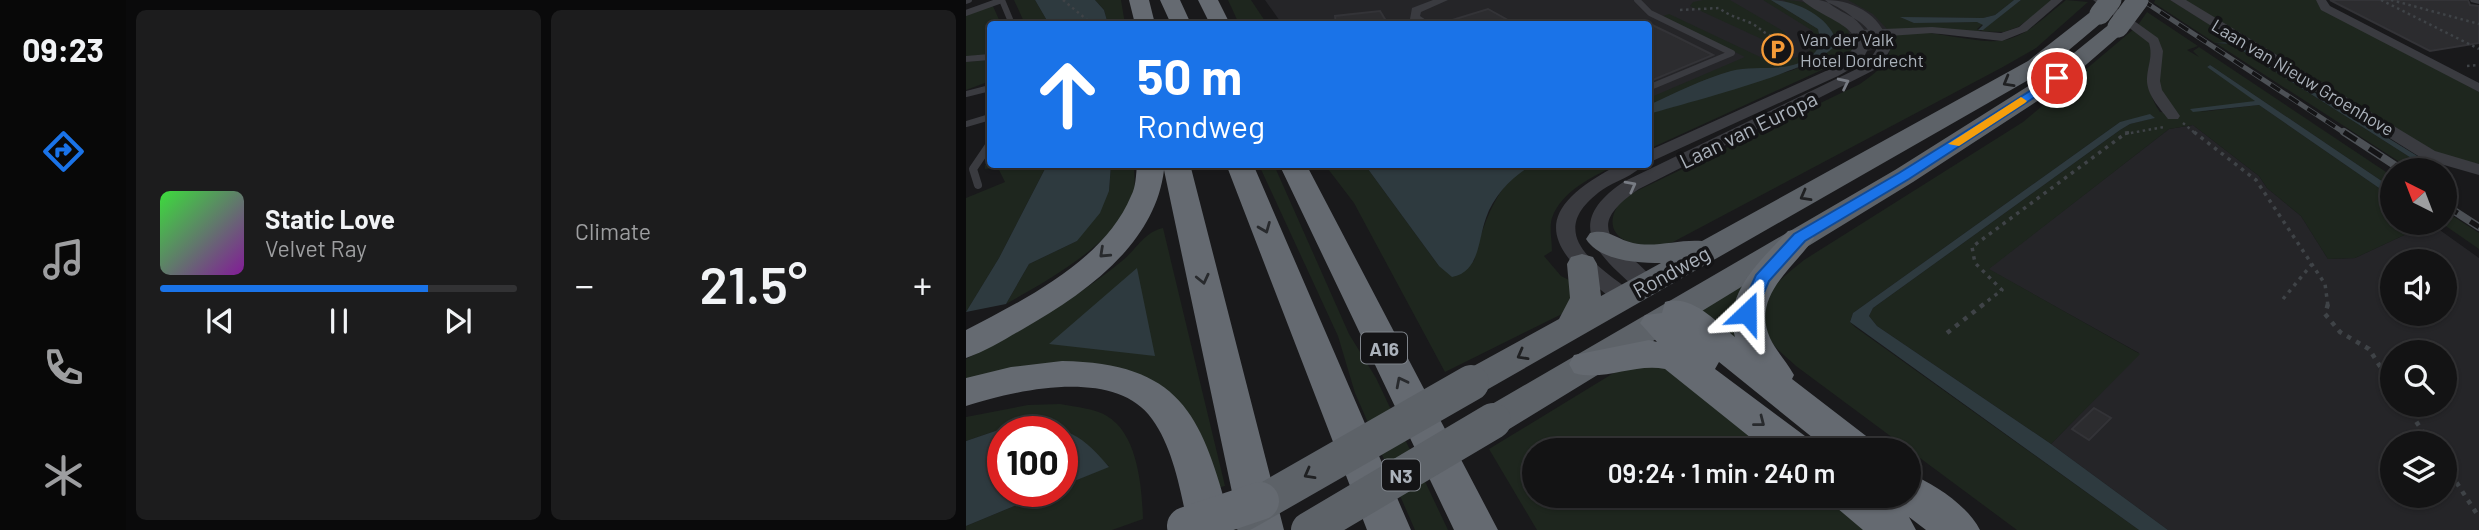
<!DOCTYPE html>
<html lang="en">
<head>
<meta charset="utf-8">
<style>
  body { margin:0; font-family:Barlow,sans-serif; background:#1c1c1d; color:#f1f3f6; height:100vh; display:flex; flex-direction:column; font-size:26px; white-space:nowrap }
  * { box-sizing:border-box; margin:0 }
  p { font-size:23px; color:#9d9ea0 }
  .icon { flex:none; width:38px; height:38px; fill:none; stroke:currentColor; stroke-width:2; stroke-linecap:round; stroke-linejoin:round }
  .map { position:relative; flex:1; overflow:hidden }
  .details { display:flex; flex-direction:column; gap:10px; padding:10px; background:#0a0a0b; width:840px }
  .details>* { flex:none }
  .guide { position:absolute; left:21px; top:21px; width:665px; height:147px; border-radius:7px; box-shadow:0 2px 5px #0004,0 0 0 2px #323234; background:#1a73e8; color:#fff; overflow:hidden }
  .needle { width:46px; rotate:318deg }
  .fabs { position:absolute; left:1414px; top:158px; display:grid; gap:14px }
  .fabs a { display:grid; place-items:center; width:77px; height:77px; border-radius:50%; background:#131314; box-shadow:0 2px 5px #0004,0 0 0 2px #323234; font-size:35px }
  .speed { position:absolute; left:21px; top:416px; display:flex; gap:14px; font-size:35px; font-weight:700; text-align:center }
  .speed>* { display:grid; place-content:center; width:91px; height:91px; border-radius:50%; background:#131314; box-shadow:0 2px 5px #0004,0 0 0 2px #323234; line-height:1 }
  .speed .limit { border:10px solid #d22; background:#fff; color:#111 }
  .pin { position:absolute; display:grid; place-items:center; width:60px; height:60px; color:#fff; margin:-30px; border:4px solid #fff; border-radius:50%; box-shadow:0 2px 7px #0007 }
  .me { position:absolute; width:77px; margin:-38px; rotate:23deg; stroke-linejoin:round; filter:drop-shadow(0 0 5px #0008) }
  .turn { display:flex; align-items:center; gap:24px; height:147px; padding:0 35px; font-size:32px }
  .turn .icon { width:91px; height:91px; stroke-width:2.5 }
  .turn b { display:block; font-size:49px; line-height:60px }
  .big { font-size:52px; font-weight:600; line-height:1.1 }
  .details .tile { flex:1; display:flex; flex-direction:column; justify-content:center; gap:10px; min-width:0; padding:0 24px; border-radius:10px; background:#1c1c1d }
  .song { display:flex; align-items:center; gap:21px }
  .cover { width:84px; height:84px; border-radius:10px; background:linear-gradient(135deg,hsl(120 70% 55%),hsl(290 70% 35%)) }
  .played { height:7px; border-radius:4px; background:linear-gradient(90deg,#1a73e8 75%,#323234 75%) }
  .keys { display:flex; justify-content:space-around; direction:ltr }
  .heat { display:flex; justify-content:space-between; align-items:center; font-size:38px; direction:ltr }
  .details .tiles { flex:1; display:grid; gap:10px; grid-template-columns:repeat(2,1fr) }
  .trip { position:absolute; left:556px; top:438px; width:399px; height:70px; border-radius:35px; background:#131314; box-shadow:0 2px 5px #0004,0 0 0 2px #323234; font-weight:600; line-height:70px; text-align:center }
  main { display:flex; flex:1; min-height:0 }
  .menu { display:flex; flex-direction:column; width:126px; justify-content:space-around; align-items:center; background:#080808; color:#9d9ea0 }
  .menu .icon { width:49px; height:49px }
  .menu .on { color:#1a73e8 }
  .menu b { font-size:32px; color:#f1f3f6 }
  .map>svg:first-child { display:block }
  .built { fill:#252528; fill-rule:evenodd }
  .green { fill:#1e261e }
  .water { fill:#2e3a3f }
  .building { fill:#2c2c2f; stroke:#333337; stroke-width:2 }
  .lines { fill:none; stroke-linecap:round; stroke-linejoin:round }
  .path-far2 { stroke:#3f4347; stroke-width:2.5; stroke-dasharray:2.5 3.5; stroke-linecap:butt }
  .path-far1 { stroke:#3f4347; stroke-width:3.5; stroke-dasharray:3.5 5; stroke-linecap:butt }
  .path { stroke:#3f4347; stroke-width:4.5; stroke-dasharray:4.5 6; stroke-linecap:butt }
  .service-far1 { stroke:#3a3b40; stroke-width:6 }
  .service { stroke:#3a3b40; stroke-width:8 }
  .minor { fill:#3a3b40; fill-rule:evenodd }
  .tertiary { fill:#3a3b40; fill-rule:evenodd }
  .trunk { fill:#5d6268; fill-rule:evenodd }
  .motorway { fill:#656a71; fill-rule:evenodd }
  .rail-far1-casing { stroke:#4c5055; stroke-width:5 }
  .rail-casing { stroke:#4c5055; stroke-width:8 }
  .rail-far1 { stroke:#141416; stroke-width:3.5; stroke-dasharray:11; stroke-linecap:butt }
  .rail { stroke:#141416; stroke-width:5; stroke-dasharray:15; stroke-linecap:butt }
  .trunk-bridge-far1 { stroke:#5d6268; stroke-width:21 }
  .trunk-bridge { stroke:#5d6268; stroke-width:36 }
  .motorway-bridge { stroke:#656a71; stroke-width:38 }
  .oneway { stroke:#1f2022 }
  .oneway2 { stroke:#787c84 }
  .oneway3 { stroke:#282a2d }
  .route { fill:#1a73e8; stroke:#114b97; stroke-width:2 }
  .slow { fill:#f59e0b }
  .labels { text-anchor:middle; dominant-baseline:central; stroke-width:7; stroke-linejoin:round; paint-order:stroke }
  .far-poi-label { font-size:18px; fill:#abb2bb; stroke:#141416; text-anchor:start }
  .far-street-label { font-size:18px; fill:#abb2bb; stroke:#141416 }
  .shield { fill:#141416; stroke:#7e838a; stroke-width:2 }
  .shield-label { font-size:19px; font-weight:bold; fill:#abb2bb }
  .street-label { font-size:21px; fill:#abb2bb; stroke:#141416 }
</style>
</head>
<body>
<main>
<nav class="menu">
<b>09:23</b>
<svg class="icon on" aria-label="directions" viewBox="0 0 24 24"><path d="M12 3l9 9-9 9-9-9zM9 14v-3h6M13 9l2 2-2 2"/></svg>
<svg class="icon" aria-label="music" viewBox="0 0 24 24"><path d="M9 18V5l10-2v13"/><circle cx="6" cy="18" r="3"/><circle cx="16" cy="16" r="3"/></svg>
<svg class="icon" aria-label="phone" viewBox="0 0 24 24"><path d="M5 4h4l2 5-3 2q2 4 5 5l2-3 5 2v4C11 20 4 13 5 4z"/></svg>
<svg class="icon" aria-label="climate" viewBox="0 0 24 24"><path d="M12 3v18M4 7l16 10M4 17L20 7"/></svg>
</nav>
<section class="details">
<div class="tiles">
<div class="tile">
<div class="song"><i class="cover"></i><div><b>Static Love</b><p>Velvet Ray</p></div></div>
<div class="played"></div>
<div class="keys"><svg class="icon" aria-label="previous" viewBox="0 0 24 24"><path d="M18 5L8 12l10 7zM5 5v14"/></svg><svg class="icon" aria-label="pause" viewBox="0 0 24 24"><path d="M8 5v14M16 5v14"/></svg><svg class="icon" aria-label="next" viewBox="0 0 24 24"><path d="M6 5l10 7-10 7zM19 5v14"/></svg></div>
</div>
<div class="tile"><p>Climate</p>
<div class="heat"><a>−</a><b class="big">21.5°</b><a>+</a></div>
</div>
</div>
</section>
<div class="map">
<svg width="1513" height="530" viewBox="0 0 1513 530">
  <rect width="100%" height="100%" fill="#19191b"/>
  <path class="built" d="M299,0H1048L1002,27L744,89L683,109L682,24H316Z
    M1227,125L1293,176L1301,188L1335,216L1362,259L1389,258L1464,223L1513,258V530H1202L1085,444L1173,353L1022,269L1203,129ZM1426,261H1479V313H1426ZM1426,352H1479V404H1426ZM1426,443H1479V495H1426Z"/>
  <path class="green" d="M48,0H69L83,24H59Z
    M129,0H155L159,24H142L138,10Z
    M262,0H285L301,24H273Z
    M737,0H764L817,31L820,34L818,44L813,47L724,6L727,2Z
    M797,0H805L852,29L855,43C838,79 789,63 759,73C733,81 708,94 683,105V98L779,57L697,16L703,14L809,64L841,54L848,44L847,31Z
    M817,0C847,0 881,15 888,45L882,58L683,149L682,114L827,70L844,63L870,42L855,19Z
    M882,0H1048L1029,15L1017,18L935,17L948,23L1012,22L1017,24L1011,29L1015,31L1055,0H1089L1052,27L1038,32L921,29L907,14Z
    M1100,0L1122,2L1070,48L1035,68L707,242C673,253 624,238 658,197L894,84C912,72 930,58 922,35C959,23 1014,50 1046,38C1066,31 1083,13 1100,0Z
    M1189,0H1204L1478,170L1270,44L1249,43L1188,3Z
    M1217,0H1352L1354,7L1513,92V164L1477,157Z
    M26,4L35,24H24V55L0,58V13Z
    M1181,12L1232,46L1221,50L1233,57L1227,51L1233,47L1426,176V188L1244,65L1241,67L1290,101L1234,112L1293,105L1426,197V222L1464,223L1389,258L1362,259L1335,216L1301,188L1293,176L1227,125L1203,129L1023,269L1174,354L1085,444L911,326L903,316L907,308L1154,130L1164,124L1188,118L1154,122L887,313L884,322L889,327L1173,530H1051L830,366C822,358 808,348 803,338C784,302 813,280 838,260L1057,122L1169,28L1187,45C1182,71 1178,89 1194,112L1209,113L1192,88L1196,52L1172,25Z
    M1251,44H1266L1464,170H1446Z
    M24,60V81L0,90V62Z
    M19,165H81L33,258L0,312V198L39,182L32,168L19,169Z
    M145,165H168C168,174 170,188 167,197C152,242 79,282 40,304L63,264L111,241L143,191Z
    M293,165H308L383,334L410,378L482,530H449L389,393L372,336Z
    M359,165H399L473,266L508,261C514,232 534,171 568,165C594,160 624,165 650,165C628,176 595,191 586,218C583,227 586,241 586,251L578,256L595,276L611,284L598,313L479,372L388,203Z
    M1479,211L1513,233V249L1474,222H1479Z
    M197,228L259,486L251,488L186,387L0,380V359C55,330 108,300 156,261C171,249 178,232 197,228Z
    M784,276L777,344L724,313Z
    M694,363L817,450H569V495H871L913,530H571L523,449L646,374L662,366Z
    M94,404C109,407 128,408 141,416C172,434 176,488 177,519L146,530H0V526L82,492H96V486L143,466L88,426H44L0,441V417L62,405Z"/>
  <path class="water" d="M69,0H129L138,10L142,24H83Z
    M805,0C831,0 866,18 871,44C849,71 722,102 683,114V105C709,93 737,79 765,71C794,63 838,78 855,43L852,29Z
    M1048,0H1055L1017,30H1012L1017,25L1011,22L948,23L934,17L1017,18L1029,15Z
    M1263,42L1270,44L1474,170H1464L1266,44L1249,43Z
    M1244,65L1426,188V197L1293,105L1227,112L1224,109L1289,101L1241,67Z
    M1184,114L1189,118L1164,124L1154,130L907,308L903,316L911,326L1085,444L1202,530H1173L884,322L887,313L1154,122Z
    M81,165H145L143,191L134,213L111,241L63,264L40,304L0,312L33,258Z
    M399,165H566C546,177 528,195 520,218C512,239 514,272 486,277L473,266Z
    M171,268L189,356L83,344Z
    M44,426C94,426 110,427 143,467L96,486V432H37V492H82L0,526V441Z"/>
  <path class="building" d="M1364,0H1502L1504,5L1513,6V43L1464,51Z
    M522,9L549,24H483V21Z
    M414,11L422,24H370L369,16Z
    M682,23L709,36L747,55L682,82Z
    M1128,408L1145,418L1123,440L1106,429Z"/>
  <g class="lines">
    <path class="path-far2" d="M97,0L126,24
      M1415,0L1513,49
      M1425,0L1513,24
      M714,10L753,8C763,16 773,18 785,23C795,28 798,35 810,37
      M1501,66L1513,65
      M1217,123L1230,134
      M1159,134L1198,127"/>
    <path class="path-far1" d="M1228,132L1290,180L1359,284L1362,306
      M1317,299L1346,264
      M1015,306L1036,290L1009,263L1006,247L1160,133L1168,132"/>
    <path class="path" d="M1362,304L1359,314L1374,332L1403,349L1426,385
      M981,333L1018,304
      M1439,404L1464,443
      M1479,465L1513,517"/>
    <path class="service-far1" d="M36,0L46,24
      M671,0L684,13L766,53L682,88
      M0,1L3,0
      M0,13L36,0
      M0,59L24,57
      M0,94L24,88
      M0,124L24,117"/>
    <path class="service" d="M12,185L7,169L24,144"/>
    <path class="minor" d="M467,0H482L455,12L454,16L466,24H453L444,19L446,8Z
      M1085,0H1097L1061,31L1036,41L966,33L894,38L888,34L894,30L966,27L1035,33L1053,27Z
      M1127,0H1139L1192,38L1197,51L1194,81L1196,90L1214,116L1212,119H1202C1193,107 1180,94 1181,78C1182,64 1187,56 1183,43Z
      M1350,0H1360L1364,6L1513,83V92L1355,10Z
      M1504,0H1513V4L1505,2Z"/>
    <path class="tertiary" d="M836,0C842,0 848,0 853,0C871,3 911,28 901,51C896,63 883,70 872,76L682,163V151L862,70C924,31 862,24 836,0Z
      M859,0C891,0 919,18 924,50L914,67L673,189C605,235 667,247 691,285L688,290H672C628,252 597,222 659,181L901,64L910,50C905,17 880,19 859,0Z
      M1204,0H1220L1469,151L1513,164V175L1457,159Z
      M654,164H678C668,176 649,181 636,190C578,232 627,263 666,292L669,297L666,302H650C578,247 561,212 654,164Z"/>
    <path class="trunk" d="M1134,8L1141,10L1144,14L1141,18L1078,71L517,392L505,396L493,392L488,383L493,374L593,319L604,298L601,264L605,257L616,254L627,257L631,264L635,296L695,263C672,263 634,261 620,239L624,233C642,228 650,239 667,243C690,248 713,239 736,241L1062,61L1127,10Z
      M1152,21L1162,27L1159,31L1099,83L947,182L540,431L527,435L514,431L509,421L514,411L929,170L1083,73L1145,23Z"/>
    <path class="motorway" d="M163,0H183L189,24H169Z
      M194,0H214L225,24H205Z
      M232,0H252L264,24H244Z
      M171,164H224L318,530H274L198,170C189,245 118,294 57,329C39,339 21,351 0,358V330C59,299 138,261 165,196C170,187 170,175 171,164Z
      M260,164H287L445,530H401Z
      M313,164H340L532,530H488Z
      M833,229L844,231L848,238C828,268 785,296 804,338C810,351 821,362 828,375L826,379L904,439L910,450H862L753,362L749,369L843,439L849,450H800L699,369C668,363 638,382 608,373L603,364L608,355L683,340L691,342L674,323L679,315L696,313L699,302C726,294 749,321 769,337C756,294 795,260 822,231Z
      M96,361C222,363 237,422 267,530H223C215,494 208,449 186,419C149,367 51,390 0,406V378L45,367Z
      M943,474C968,483 1002,506 1014,530H960L943,517L950,530H897L871,508L865,495H917L928,504L924,495H943Z"/>
    <defs>
      <path id="rail-far1" d="M1176,0L1380,134"/>
      <path id="rail" d="M1378,132L1436,170
        M1479,205L1513,227"/>
    </defs>
    <use href="#rail-far1" class="rail-far1-casing"/>
    <use href="#rail" class="rail-casing"/>
    <use href="#rail-far1" class="rail-far1"/>
    <use href="#rail" class="rail"/>
    <path class="trunk-bridge-far1" d="M1134,14L1145,0
      M1152,27L1172,0"/>
    <path class="trunk-bridge" d="M278,513L505,383
      M343,530L527,421"/>
    <path class="motorway-bridge" d="M220,526L294,501"/>
  </g>
  <defs><path id="oneway-chevron" d="M-2-3.5L2.5 0L-2 3.5" fill="none" stroke-width="1.6" stroke-linecap="round" stroke-linejoin="round" transform="scale(1.75)"/></defs>
  <g class="oneway">
    <use href="#oneway-chevron" transform="translate(1042 82) rotate(150)"/>
    <use href="#oneway-chevron" transform="translate(839 196) rotate(151)"/>
    <use href="#oneway-chevron" transform="translate(556 355) rotate(151)"/>
    <use href="#oneway-chevron" transform="translate(343 474) rotate(151)"/>
  </g>
  <g class="oneway2">
    <use href="#oneway-chevron" transform="translate(878 83) rotate(-26)"/>
    <use href="#oneway-chevron" transform="translate(665 186) rotate(-28)"/>
  </g>
  <g class="oneway3">
    <use href="#oneway-chevron" transform="translate(299 228) rotate(68)"/>
    <use href="#oneway-chevron" transform="translate(138 253) rotate(137)"/>
    <use href="#oneway-chevron" transform="translate(237 279) rotate(77)"/>
    <use href="#oneway-chevron" transform="translate(435 382) rotate(-117)"/>
    <use href="#oneway-chevron" transform="translate(794 422) rotate(38)"/>
  </g>
  <path class="route" d="M1091,74L1097,78L1095,80L943,179L839,241L803,281L787,318H775L773,313L790,275L828,234L933,173Z"/>
  <path class="slow" d="M1055,97L1061,101L1059,103L993,146L982,144Z"/>
  <defs>
    <symbol id="parking-ring" viewBox="-11 -11 22 22"><circle r="9.5" fill="#141416" stroke="#f49a37" stroke-width="1.5"/><path d="M-3.5-5.5H1a3.5 3.5 0 0 1 0 7H-1V5.5H-3.5ZM-1-3.4V-.6H.8a1.4 1.4 0 0 0 0-2.8Z" fill="#f49a37"/></symbol>
  </defs>
  <g fill-rule="evenodd">
    <use href="#parking-ring" x="794" y="32" width="35" height="35"/>
  </g>
  <g class="labels">
    <g class="far-poi-label">
      <text x="834" y="39">Van der Valk<tspan x="834" dy="21">Hotel Dordrecht</tspan></text>
    </g>
    <g class="far-street-label">
      <text transform="translate(1337 77) rotate(31)">Laan van Nieuw Groenhove</text>
    </g>
    <g class="shield">
      <rect x="395" y="332.5" width="46" height="31" rx="5"/>
      <rect x="416" y="459.5" width="38" height="31" rx="5"/>
    </g>
    <g class="shield-label">
      <text x="418" y="348">A16</text>
      <text x="435" y="475">N3</text>
    </g>
    <g class="street-label">
      <text transform="translate(782 129) rotate(-26)">Laan van Europa</text>
      <text transform="translate(705 271) rotate(-29)">Rondweg</text>
    </g>
  </g>
</svg>
<div class="fabs">
<a><svg class="needle" viewBox="-14 -14 28 28"><path d="M0-13l5 13h-10z" fill="#e53935"/><path d="M0 13l5-13h-10z" fill="#9d9ea0"/></svg></a>
<a><svg class="icon" aria-label="sound" viewBox="0 0 24 24"><path d="M4 9h4l5-4v14l-5-4H4zM17 9q2 3 0 6"/></svg></a>
<a><svg class="icon" aria-label="search" viewBox="0 0 24 24"><circle cx="10" cy="10" r="6"/><path d="M15 15l6 6"/></svg></a>
<a><svg class="icon" aria-label="layers" viewBox="0 0 24 24"><path d="M12 4l9 5-9 5-9-5zM3 14l9 5 9-5"/></svg></a>
</div>
<div class="speed"><div class="limit">100</div></div>
<div class="pin" style="left:1091px;top:78px;background:#d93025"><svg class="icon" aria-label="arrive" viewBox="0 0 24 24"><path d="M6 21V4h12l-3 4 3 4H6"/></svg></div>
<svg class="me" style="left:781px;top:313px" viewBox="-20 -20 40 40"><path d="M0-17L14 15 0 8-14 15z" fill="#1a73e8" stroke="#fff" stroke-width="4"/></svg>
<div class="trip">09:24 · 1 min · 240 m</div>
<div class="guide">
<div class="turn"><svg class="icon" aria-label="ahead" viewBox="0 0 24 24"><path d="M12 20V5M6 11l6-6 6 6"/></svg><div><b>50 m</b>Rondweg</div></div>
</div>
</div>
</main>
</body>
</html>
